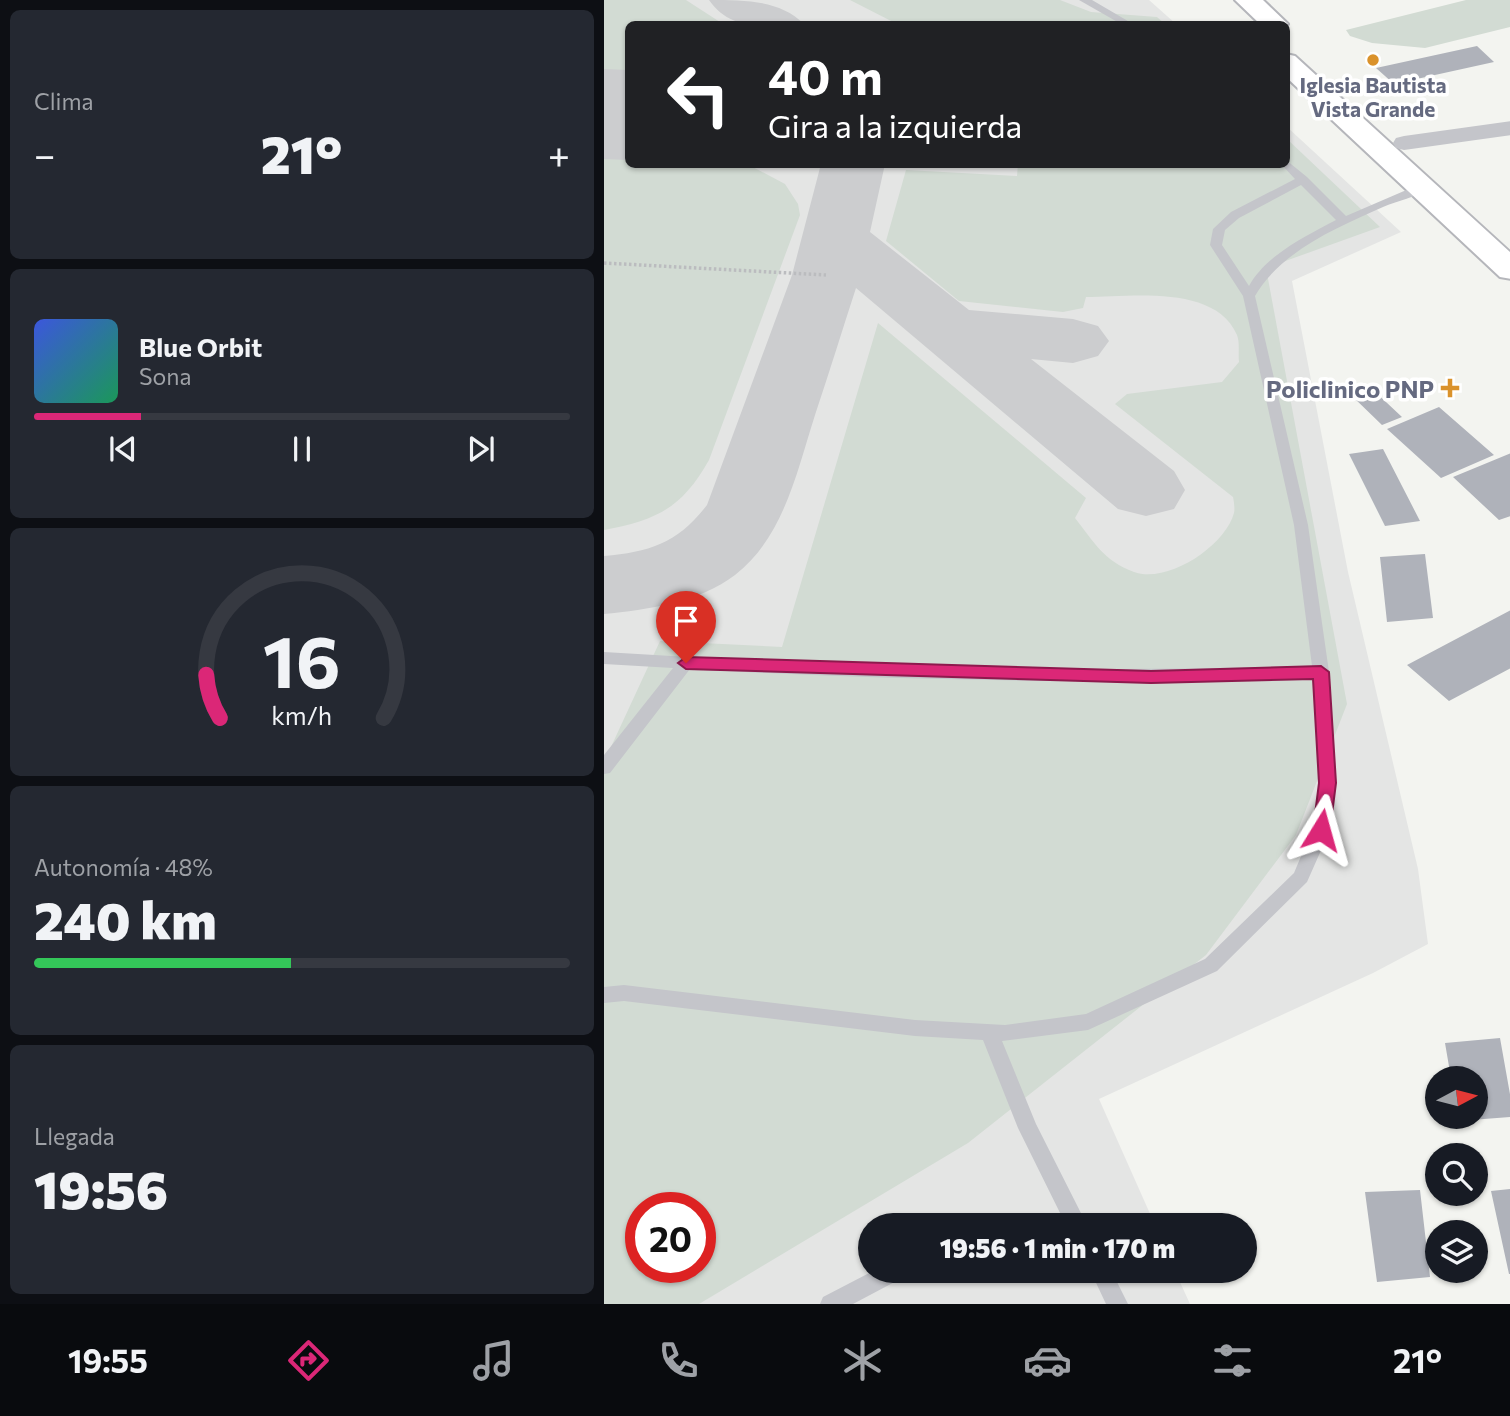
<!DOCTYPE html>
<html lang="es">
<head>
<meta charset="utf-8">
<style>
  body { margin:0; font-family:Commissioner,sans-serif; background:#242831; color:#f1f3f6; height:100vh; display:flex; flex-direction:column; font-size:26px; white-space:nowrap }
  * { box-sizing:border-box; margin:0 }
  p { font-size:23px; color:#9ea1a6 }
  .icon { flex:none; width:38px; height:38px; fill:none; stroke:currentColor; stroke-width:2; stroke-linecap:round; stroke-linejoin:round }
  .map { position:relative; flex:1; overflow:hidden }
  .side { display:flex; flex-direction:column; gap:10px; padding:10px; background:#0d0f14; width:604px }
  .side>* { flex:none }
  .guide { position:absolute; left:21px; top:21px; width:665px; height:147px; border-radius:10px; box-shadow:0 2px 5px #0004; background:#202124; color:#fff; overflow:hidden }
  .needle { width:46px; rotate:83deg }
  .fabs { position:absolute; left:821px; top:1066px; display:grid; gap:14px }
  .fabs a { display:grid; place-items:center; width:63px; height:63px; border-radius:50%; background:#171b24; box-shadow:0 2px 5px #0004; font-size:35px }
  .speed { position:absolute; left:21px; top:1192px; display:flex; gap:14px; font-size:35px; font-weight:700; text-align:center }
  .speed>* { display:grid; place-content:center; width:91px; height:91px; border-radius:50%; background:#171b24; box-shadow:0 2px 5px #0004; line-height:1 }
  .speed .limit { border:10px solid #d22; background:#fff; color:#111 }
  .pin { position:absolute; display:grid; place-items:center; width:60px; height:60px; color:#fff; margin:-72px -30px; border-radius:50% 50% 50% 0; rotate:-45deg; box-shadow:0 0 7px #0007 }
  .pin .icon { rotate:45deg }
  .me { position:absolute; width:77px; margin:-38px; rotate:8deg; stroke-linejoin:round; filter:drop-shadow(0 0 5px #0008) }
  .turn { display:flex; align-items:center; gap:24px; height:147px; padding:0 28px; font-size:32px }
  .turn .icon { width:91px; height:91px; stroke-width:2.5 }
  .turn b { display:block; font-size:49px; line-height:60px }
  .big { font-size:52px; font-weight:800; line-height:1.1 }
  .side .card { flex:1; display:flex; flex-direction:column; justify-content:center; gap:10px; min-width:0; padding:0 24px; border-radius:10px; background:#242831 }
  .side .dial { align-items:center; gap:0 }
  .dial svg { height:182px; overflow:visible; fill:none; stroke:#363941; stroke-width:7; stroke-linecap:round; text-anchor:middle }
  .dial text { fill:#f1f3f6; stroke:none }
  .song { display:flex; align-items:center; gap:21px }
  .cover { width:84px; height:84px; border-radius:10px; background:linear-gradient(135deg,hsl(230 70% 55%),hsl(150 70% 35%)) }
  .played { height:7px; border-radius:4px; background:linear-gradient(90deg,#db2777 20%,#363941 20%) }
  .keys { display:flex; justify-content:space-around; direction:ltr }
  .heat { display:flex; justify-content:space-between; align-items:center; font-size:38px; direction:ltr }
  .charge { height:10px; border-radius:5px; background:linear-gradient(90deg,#34c759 48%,#363941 0) }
  .trip { position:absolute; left:254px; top:1213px; width:399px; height:70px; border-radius:35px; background:#171b24; box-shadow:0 2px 5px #0004; font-weight:800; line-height:70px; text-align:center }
  .tabs { display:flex; height:112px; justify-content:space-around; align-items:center; background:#090b0e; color:#9ea1a6 }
  .tabs .icon { width:49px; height:49px }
  .tabs .on { color:#db2777 }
  .tabs b { font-size:32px; color:#f1f3f6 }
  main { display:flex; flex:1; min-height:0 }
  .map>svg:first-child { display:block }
  .built { fill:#e4e5e4; fill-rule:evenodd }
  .green { fill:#d2dbd3; fill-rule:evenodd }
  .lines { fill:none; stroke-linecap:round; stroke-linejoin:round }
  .taxiway { fill:#cccdcf; fill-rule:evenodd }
  .runway { fill:#cccdcf; fill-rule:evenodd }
  .building { fill:#afb2ba }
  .primary-casing { stroke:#b5b6bb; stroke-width:4 }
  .path { stroke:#bbbcbf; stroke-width:3.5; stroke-dasharray:2.5 2.5; stroke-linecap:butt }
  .service { fill:#c4c5ca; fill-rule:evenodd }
  .minor { fill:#c4c5ca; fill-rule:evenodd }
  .primary { fill:#fff; fill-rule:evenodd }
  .route { fill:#db2777; stroke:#8e194d; stroke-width:2 }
  .poi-dot { fill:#da922b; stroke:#fff; stroke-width:2.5 }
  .labels { text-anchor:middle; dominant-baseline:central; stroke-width:7; stroke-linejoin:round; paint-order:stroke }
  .far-poi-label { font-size:21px; font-weight:bold; fill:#656a80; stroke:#fff }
  .poi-label { font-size:24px; font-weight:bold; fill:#656a80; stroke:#fff; text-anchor:end }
</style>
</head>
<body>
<main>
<section class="side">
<div class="card"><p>Clima</p>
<div class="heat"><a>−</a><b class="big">21°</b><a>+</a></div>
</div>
<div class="card">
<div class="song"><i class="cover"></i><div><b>Blue Orbit</b><p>Sona</p></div></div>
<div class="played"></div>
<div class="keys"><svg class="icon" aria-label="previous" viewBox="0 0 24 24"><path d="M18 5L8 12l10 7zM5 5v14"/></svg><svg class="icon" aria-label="pause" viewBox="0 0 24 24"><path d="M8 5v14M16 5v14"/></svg><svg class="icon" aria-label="next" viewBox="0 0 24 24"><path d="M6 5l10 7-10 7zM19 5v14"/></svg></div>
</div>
<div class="card dial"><svg viewBox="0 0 100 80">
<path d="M14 69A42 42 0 1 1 86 69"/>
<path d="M14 69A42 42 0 0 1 8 50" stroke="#db2777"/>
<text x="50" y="56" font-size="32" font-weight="700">16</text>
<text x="50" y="72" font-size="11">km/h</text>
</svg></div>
<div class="card"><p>Autonomía · 48%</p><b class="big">240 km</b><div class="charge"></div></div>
<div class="card"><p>Llegada</p><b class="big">19:56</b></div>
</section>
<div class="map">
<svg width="907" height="1304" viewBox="0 0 907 1304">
  <rect width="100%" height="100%" fill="#f3f4f0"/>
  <path class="built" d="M0,0H545L572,24H24V164H682L683,127L797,232L688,281L744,572L814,869L824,944L769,973L495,1099L551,1225H266V1270L571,1271L586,1304H0ZM37,1208H96V1267H37Z"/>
  <path class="green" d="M0,0H82L119,24H24V74L0,73Z
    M246,0H456L487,12L553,17L561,24H293Z
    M862,0H906V27L821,48L768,43L746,36L742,30Z
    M683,139L776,227L662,268L743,704L692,835L602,955L364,1143L95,1304H0V762L56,641L178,647L274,323L482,498L471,518C490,542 500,561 530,572C564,584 621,546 630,513C631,509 630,502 629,497L511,404L523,394L618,382L635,362C634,355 636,342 633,335C611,284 527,297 482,297L479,308L459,312L355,301L282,241L302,170L413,176L414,164H682ZM37,1208H96V1267H37Z
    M0,153L24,155V164L145,165L181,184L194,204L196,215L105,460C78,508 53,520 0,530Z"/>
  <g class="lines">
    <path class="taxiway" d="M105,0C141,0 176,0 200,24C164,27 127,32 105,0Z
      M217,164H281L266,232L365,310L469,319L494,326L505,341L494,356L469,363L427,359L570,471L581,490L570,509L542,516L514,509L252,288C238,331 225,373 211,415C193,471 180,537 131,575C96,602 43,610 0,614V556C46,552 74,543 103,505L188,275Z"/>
    <path class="runway" d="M0,69L24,70V160L0,159Z"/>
  </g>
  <path class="building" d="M873,46L890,62L790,84L772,68Z
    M767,388L798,417L778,425L748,396Z
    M835,407L890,455L837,478L783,429Z
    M779,449L816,521L781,526L745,454Z
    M907,453V516L895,520L849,477Z
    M821,554L829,618L783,622L776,557Z
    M907,610V668L845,701L803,665Z
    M896,1038L907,1100V1117L854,1121L853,1116H872V1078H847L841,1043Z
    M907,1189V1274H905L887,1191Z
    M816,1190L826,1277L773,1282L761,1192Z"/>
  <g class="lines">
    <defs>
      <path id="primary" d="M631,0H659L684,24H656Z
        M682,54L691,56L907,253V279L896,277L682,77Z"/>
    </defs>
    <use href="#primary" class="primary-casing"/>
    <path class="path" d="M0,263L222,275"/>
    <path class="service" d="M475,0H488L529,24H517Z
      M682,160L703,177L742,216L814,185L818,184L824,188C813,197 793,201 779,207C734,227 677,251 651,296L704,525L725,672L732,784L726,830L703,882L613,971L484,1030L398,1041L432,1124L483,1225H462L414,1128L379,1040L311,1036L20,1001L0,1003V987L20,985L311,1020L401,1025L482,1014L601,959L690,873L708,830L716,784L709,678C501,684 294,681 86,669L6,773L0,774V755L69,668L0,664V652C236,667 472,673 708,666L690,525L639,296L606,245L609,229L627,212L691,179L677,164H682ZM697,185L732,220C702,236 662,255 645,286L618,245L621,230L635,218Z
      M271,1270H303L300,1277L249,1304H216L219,1297Z
      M486,1270H507L524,1304H502Z"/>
    <path class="minor" d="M907,121V135L800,150L792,148L789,143L792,138L800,136Z"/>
    <use href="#primary" class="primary"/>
  </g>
  <path class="route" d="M82,657L547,671L717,666L725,672L732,783L726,830L723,835H711L709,830L715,783L709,679L547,683L82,669L74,663Z"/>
  <g class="poi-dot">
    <circle cx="769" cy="60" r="7"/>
    <path d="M842.5 377.5h7v7h7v7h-7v7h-7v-7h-7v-7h7z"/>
  </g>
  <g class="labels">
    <g class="far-poi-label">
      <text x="769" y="84">Iglesia Bautista<tspan x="769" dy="24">Vista Grande</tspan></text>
    </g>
    <g class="poi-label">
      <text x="830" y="388">Policlinico PNP</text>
    </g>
  </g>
</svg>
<div class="fabs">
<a><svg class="needle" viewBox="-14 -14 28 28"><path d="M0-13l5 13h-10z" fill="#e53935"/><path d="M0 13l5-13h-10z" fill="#9ea1a6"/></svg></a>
<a><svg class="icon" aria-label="search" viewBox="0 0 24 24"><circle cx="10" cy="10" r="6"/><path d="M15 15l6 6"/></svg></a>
<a><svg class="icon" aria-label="layers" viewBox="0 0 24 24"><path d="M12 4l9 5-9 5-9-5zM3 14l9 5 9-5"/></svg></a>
</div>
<div class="speed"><div class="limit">20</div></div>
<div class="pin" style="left:82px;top:663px;background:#d93025"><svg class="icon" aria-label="arrive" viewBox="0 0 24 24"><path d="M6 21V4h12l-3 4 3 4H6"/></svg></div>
<svg class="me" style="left:717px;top:830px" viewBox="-20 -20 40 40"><path d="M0-17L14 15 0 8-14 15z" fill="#db2777" stroke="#fff" stroke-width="4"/></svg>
<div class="trip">19:56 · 1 min · 170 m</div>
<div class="guide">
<div class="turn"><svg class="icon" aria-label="left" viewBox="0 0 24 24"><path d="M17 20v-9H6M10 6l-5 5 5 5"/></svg><div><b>40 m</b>Gira a la izquierda</div></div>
</div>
</div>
</main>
<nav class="tabs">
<b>19:55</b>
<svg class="icon on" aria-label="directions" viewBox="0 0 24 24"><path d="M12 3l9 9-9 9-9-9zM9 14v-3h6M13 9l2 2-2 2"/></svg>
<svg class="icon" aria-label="music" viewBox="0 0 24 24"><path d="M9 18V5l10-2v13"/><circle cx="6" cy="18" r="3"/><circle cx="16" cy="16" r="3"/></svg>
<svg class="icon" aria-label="phone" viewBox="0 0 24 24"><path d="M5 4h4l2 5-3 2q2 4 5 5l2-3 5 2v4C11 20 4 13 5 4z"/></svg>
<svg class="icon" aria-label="climate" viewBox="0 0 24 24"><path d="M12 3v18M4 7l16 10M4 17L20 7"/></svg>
<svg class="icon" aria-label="car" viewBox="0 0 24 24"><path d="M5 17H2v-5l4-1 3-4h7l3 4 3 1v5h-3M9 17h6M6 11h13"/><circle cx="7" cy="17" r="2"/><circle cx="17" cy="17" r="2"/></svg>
<svg class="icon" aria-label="filters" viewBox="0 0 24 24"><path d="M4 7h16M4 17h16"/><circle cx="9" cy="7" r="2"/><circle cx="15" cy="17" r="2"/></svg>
<b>21°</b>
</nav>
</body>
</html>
